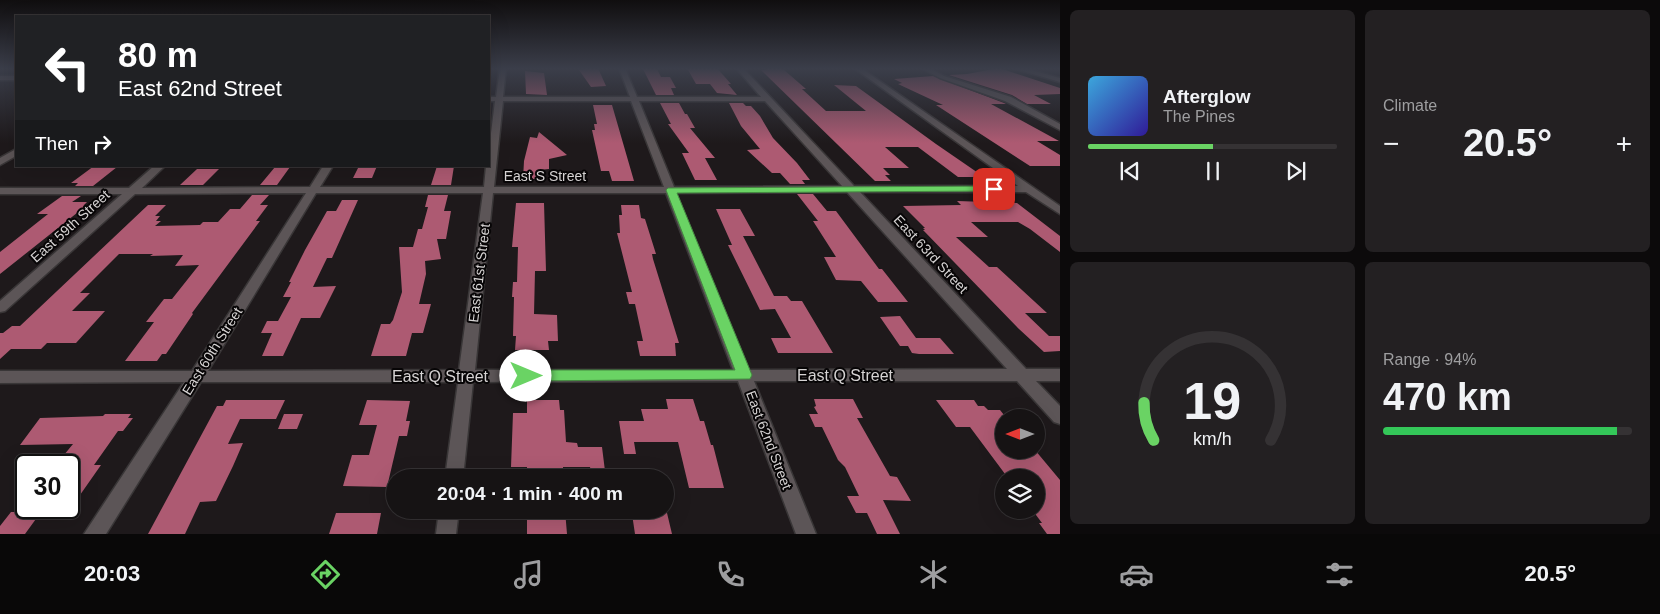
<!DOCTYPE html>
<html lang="en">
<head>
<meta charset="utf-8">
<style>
  body { margin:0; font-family:Helvetica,sans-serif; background:#232022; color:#f1f3f6; height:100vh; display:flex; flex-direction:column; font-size:19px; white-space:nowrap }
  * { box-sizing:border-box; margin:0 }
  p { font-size:16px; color:#9e9ea0 }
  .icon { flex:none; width:28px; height:28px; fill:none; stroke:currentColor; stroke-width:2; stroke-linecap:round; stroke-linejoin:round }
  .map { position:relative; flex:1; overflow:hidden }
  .panel { display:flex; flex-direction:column; gap:10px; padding:10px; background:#0c0a0b; width:600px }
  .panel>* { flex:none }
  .hud { position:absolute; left:15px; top:15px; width:475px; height:152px; border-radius:0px; box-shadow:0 5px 20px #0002,0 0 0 1px #353234; background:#202124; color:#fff; overflow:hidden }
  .needle { width:32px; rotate:270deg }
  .buttons { position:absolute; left:995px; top:409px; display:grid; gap:10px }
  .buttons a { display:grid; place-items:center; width:50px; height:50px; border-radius:50%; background:#161314; box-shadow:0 5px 20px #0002,0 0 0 1px #353234; font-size:25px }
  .speed { position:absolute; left:15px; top:454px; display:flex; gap:10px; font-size:25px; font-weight:700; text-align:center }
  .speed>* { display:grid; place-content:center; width:65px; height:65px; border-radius:50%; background:#161314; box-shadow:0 5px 20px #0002,0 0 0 1px #353234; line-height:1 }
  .speed .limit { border:2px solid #111; border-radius:8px; background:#fff; color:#111 }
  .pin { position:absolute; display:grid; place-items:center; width:42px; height:42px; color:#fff; margin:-21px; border-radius:10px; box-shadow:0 2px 8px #0006 }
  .me { position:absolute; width:55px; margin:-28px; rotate:90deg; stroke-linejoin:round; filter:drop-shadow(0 0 4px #0008) }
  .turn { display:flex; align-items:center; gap:18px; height:105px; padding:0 20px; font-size:22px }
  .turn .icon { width:65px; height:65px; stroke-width:2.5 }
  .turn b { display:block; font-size:35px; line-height:42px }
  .then { display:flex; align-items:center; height:48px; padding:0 20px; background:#0003; gap:10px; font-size:19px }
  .big { font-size:38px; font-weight:600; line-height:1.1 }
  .panel .card { flex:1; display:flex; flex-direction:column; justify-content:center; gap:8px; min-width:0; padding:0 18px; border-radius:8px; background:#232022 }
  .panel .dial { align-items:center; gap:0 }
  .dial svg { height:130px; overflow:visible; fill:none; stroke:#353234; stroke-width:7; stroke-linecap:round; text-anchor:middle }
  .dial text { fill:#f1f3f6; stroke:none }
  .song { display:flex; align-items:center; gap:15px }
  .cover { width:60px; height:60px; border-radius:8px; background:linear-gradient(135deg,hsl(200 70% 55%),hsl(250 70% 35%)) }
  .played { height:5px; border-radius:2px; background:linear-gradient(90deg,#6ad364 50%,#353234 50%) }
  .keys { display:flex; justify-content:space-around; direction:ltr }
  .heat { display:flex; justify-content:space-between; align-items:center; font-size:28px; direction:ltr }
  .charge { height:8px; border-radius:4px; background:linear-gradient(90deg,#34c759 94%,#353234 0) }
  .panel .tiles { flex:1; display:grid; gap:10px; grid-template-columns:repeat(2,1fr) }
  .trip { position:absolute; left:386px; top:469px; width:288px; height:50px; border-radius:25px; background:#161314; box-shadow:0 5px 20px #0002,0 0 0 1px #353234; font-weight:600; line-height:50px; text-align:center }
  .menu { display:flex; height:80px; justify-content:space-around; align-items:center; background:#090808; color:#9e9ea0 }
  .menu .icon { width:35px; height:35px }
  .menu .current { color:#6ad364 }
  .menu b { font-size:22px; color:#f1f3f6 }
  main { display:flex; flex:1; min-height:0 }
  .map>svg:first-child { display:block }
  .building { fill:#ad5a72 }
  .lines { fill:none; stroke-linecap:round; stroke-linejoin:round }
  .minor-casing { stroke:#393637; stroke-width:3 }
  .minor { fill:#5c5557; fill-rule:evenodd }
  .route { fill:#6ad364; stroke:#458941 }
  .labels { text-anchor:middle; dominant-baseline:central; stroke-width:4; stroke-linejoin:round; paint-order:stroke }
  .street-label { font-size:14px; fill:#d6d3d3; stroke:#070506 }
  .near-street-label { font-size:16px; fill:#d6d3d3; stroke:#070506 }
</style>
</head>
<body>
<main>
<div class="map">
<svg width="1060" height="534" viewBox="0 0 1060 534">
  <rect width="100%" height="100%" fill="#1e191b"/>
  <path class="building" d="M598,68L606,86L591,87L579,70Z
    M687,68H717L731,84H728L737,95L717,93L710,84H696Z
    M999,68L1060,88V94L1034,95L1051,104H1027L1012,95L949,75L967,74Z
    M643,69H657L661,77H670L676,88H671L674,95H656Z
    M766,69H783L806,89H802L826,111H866L834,85L856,86L936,144L984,177H958L918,147H885L909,168H883L890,175H885L891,181H875L761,70H767Z
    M525,71L544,73L547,95L526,94Z
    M933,76L1004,103L1006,104H991L1059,141H1037L1060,155V166H1030L936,105H943L898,84L902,83L894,79Z
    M660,103H679L685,114H687L695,128H690L715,158H705L717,180H695L682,153H689L668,124H671Z
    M729,103H743L746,106H751L760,116L773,138L797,163L810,180H802L805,184H790L780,173H772L747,150L760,149L741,126Z
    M593,105H612L634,181H612L609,171H601L592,130H595L594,124H597Z
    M539,132L567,155L549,159V169L539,170L540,179H523L524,161L530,137L537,138Z
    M94,166L117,167L93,186H75L78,183H71Z
    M359,166H377L372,178H353Z
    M437,166H454L451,185H431Z
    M275,167H290L277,185H260Z
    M197,169H219L203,185H180Z
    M797,194H813L827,211H836L879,269H882L908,302H878L861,281L836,280L824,257H836L813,221H818Z
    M252,195H269L260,205H268L256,221H260L192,313L193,314L166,354H162L157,361H125L154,322H146L164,299H172L199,265L175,266L183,255L150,256L153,254H119L80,293H90L72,311H105L76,343H47L41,349H11L0,359V333H3L12,326H20L148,205H166L155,216H160L156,221H161L155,226L200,225L203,222H218L230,209H240Z
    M428,195H448L444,211H451L446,239H437L441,259L425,261L426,274L419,304H431L423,333H412L406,356H371L381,324H390L393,320L402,292L399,247H413L418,229H422L428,207H425Z
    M62,196H81L72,202H87L84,205H87L0,274V252L48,214H37Z
    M342,200H358L332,258H327L313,287L336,286L320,318H301L283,356H262L272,333H261L267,321H278L291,297H283L291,282H289L305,250L327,211H336Z
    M957,201L1017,203L1060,236V252L1030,229L1018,222H971L988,237H956L989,267H997L1047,313H1025L1049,336H1060V351L1044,352L1019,329L923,230H925L923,228H925L903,206L961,205Z
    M516,203H544L546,271H535L534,314L557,315L558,341H548L549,350H515L516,336H513L514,297H512L513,282H517L518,247H512Z
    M621,205H639L641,218L645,219L656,254H652L653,259L679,343H675L676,356H640L637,341H643L635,304H629L626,292H632L617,233H620L619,215H622Z
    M716,209H740L755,236H743L774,296H787L791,301H802L833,353H778L771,338H791L775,309L760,310L728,245H732Z
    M900,316L916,338H940L954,354H919L912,353L908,346H900L880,317Z
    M666,399H693L700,421H704L711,445H713L724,488H689L678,442H634L636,454H624L619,421H644L641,409H668Z
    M814,399H853L863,418H857L890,476L897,477L911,501L883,500L900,534H877L867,513H856L847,496H859L845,467L838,460L822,427H815L809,414H818L814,407L816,406Z
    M226,400H285L276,419H240L228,444L243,443L233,466L216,501L200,502L185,534H148L217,406H223Z
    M367,400L410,401L406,421H410L407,436H399L387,487L343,486L352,455H369L377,425H359Z
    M527,400H559L560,410H564L566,442L577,443L578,447H602L605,471H591L590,467H563V478H527V467H511L513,413H527Z
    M936,400H974L978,406H984L988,410H1000L1004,415V450H1035L1060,480V534H1047L1039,523H1042L1036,515V478H1008L970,427H956Z
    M105,414H131L128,418H133L123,431H118L94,465H101L80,495H69V461H59L73,444L20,445L40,418L103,416Z
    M284,414H303L297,429H278Z
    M527,510H565L567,534H527Z
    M634,510H649V513H667L672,534H635L632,514H634Z
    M11,512H41L25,534H0V526Z
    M336,513H381L377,534H329Z"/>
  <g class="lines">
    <defs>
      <path id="minor" d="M500,68H506L503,97H630L619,68H625L637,97H761L736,68H743L854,186H1018L854,68H861L1060,206V214L1026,192H860L1026,369H1060V381H1036L1060,406V424L1054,422L1017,381H754L816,534H796L738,381L473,382L463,478H445L458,382H201L106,534H84L184,382L0,383V371H192L306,193L135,194L5,311L0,312V301L122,194H0V188H129L154,166H165L142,188L310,187L323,166H333L320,187H484L486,166H489V149L495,101H489V97H496ZM503,101H631L664,187H494ZM639,101H765L842,186L674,187ZM847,192L1007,369L749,370L676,193ZM316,193H483L459,370L208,371ZM493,193H666L733,370H475Z
        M921,68H929L944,76L1011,97L1060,124V130L1005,101L940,78Z
        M1013,68H1023L1060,78V82Z
        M0,76H16V80H0Z
        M16,149V156L0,165V158Z
        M439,510H459L456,534H436Z"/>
    </defs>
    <use href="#minor" class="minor-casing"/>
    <use href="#minor" class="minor"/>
  </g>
  <linearGradient id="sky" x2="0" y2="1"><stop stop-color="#100e0f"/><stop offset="0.48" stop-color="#3b3e4a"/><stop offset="1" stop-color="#3b3e4a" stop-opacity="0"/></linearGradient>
  <rect width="1060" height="143" fill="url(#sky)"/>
  <path class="route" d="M994,186L997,187V191L677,193L752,375L750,379L526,381L521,379L519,376L521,372L526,370H735L666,190L668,188Z"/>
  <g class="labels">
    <g class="street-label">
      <text x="545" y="176">East S Street</text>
      <text transform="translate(70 226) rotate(-42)">East 59th Street</text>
      <text transform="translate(931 254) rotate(47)">East 63rd Street</text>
      <text transform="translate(479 273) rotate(-83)">East 61st Street</text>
      <text transform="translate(212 351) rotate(-58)">East 60th Street</text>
      <text transform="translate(769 440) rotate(69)">East 62nd Street</text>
    </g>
    <g class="near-street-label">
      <text x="845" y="375">East Q Street</text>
      <text x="440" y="376">East Q Street</text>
    </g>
  </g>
</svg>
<div class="buttons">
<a><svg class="needle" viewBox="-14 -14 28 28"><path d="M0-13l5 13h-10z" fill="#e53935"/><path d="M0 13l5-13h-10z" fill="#9e9ea0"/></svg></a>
<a><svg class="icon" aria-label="layers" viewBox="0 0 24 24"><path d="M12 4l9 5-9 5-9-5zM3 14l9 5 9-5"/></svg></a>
</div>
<div class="speed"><div class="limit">30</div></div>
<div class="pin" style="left:994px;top:189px;background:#d93025"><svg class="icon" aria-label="arrive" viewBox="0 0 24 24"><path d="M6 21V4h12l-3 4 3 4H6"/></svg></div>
<svg class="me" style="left:526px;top:376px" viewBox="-20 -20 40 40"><circle r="19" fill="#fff"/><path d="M0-13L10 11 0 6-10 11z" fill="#6ad364"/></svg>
<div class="trip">20:04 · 1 min · 400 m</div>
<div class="hud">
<div class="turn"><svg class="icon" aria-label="left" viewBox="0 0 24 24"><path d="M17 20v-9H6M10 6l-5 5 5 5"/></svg><div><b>80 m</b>East 62nd Street</div></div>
<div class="then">Then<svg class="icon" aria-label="right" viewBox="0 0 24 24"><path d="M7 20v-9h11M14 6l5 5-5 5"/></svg></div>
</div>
</div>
<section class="panel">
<div class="tiles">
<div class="card">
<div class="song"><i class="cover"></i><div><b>Afterglow</b><p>The Pines</p></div></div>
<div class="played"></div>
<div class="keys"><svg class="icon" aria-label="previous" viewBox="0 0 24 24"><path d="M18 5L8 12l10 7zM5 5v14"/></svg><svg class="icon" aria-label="pause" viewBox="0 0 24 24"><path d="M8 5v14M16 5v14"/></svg><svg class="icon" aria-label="next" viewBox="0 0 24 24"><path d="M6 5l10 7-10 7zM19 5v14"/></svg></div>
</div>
<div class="card"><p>Climate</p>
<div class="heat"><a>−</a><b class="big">20.5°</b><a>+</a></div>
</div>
<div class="card dial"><svg viewBox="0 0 100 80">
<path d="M14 69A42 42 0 1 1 86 69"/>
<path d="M14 69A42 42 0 0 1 8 46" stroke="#6ad364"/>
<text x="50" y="56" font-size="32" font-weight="700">19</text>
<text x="50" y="72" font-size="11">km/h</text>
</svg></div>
<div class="card"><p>Range · 94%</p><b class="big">470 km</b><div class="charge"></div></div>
</div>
</section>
</main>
<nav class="menu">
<b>20:03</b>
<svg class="icon current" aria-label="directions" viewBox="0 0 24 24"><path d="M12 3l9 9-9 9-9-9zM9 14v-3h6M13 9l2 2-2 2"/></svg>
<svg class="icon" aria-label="music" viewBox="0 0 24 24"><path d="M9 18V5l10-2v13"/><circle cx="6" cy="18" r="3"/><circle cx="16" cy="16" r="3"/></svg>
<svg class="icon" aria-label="phone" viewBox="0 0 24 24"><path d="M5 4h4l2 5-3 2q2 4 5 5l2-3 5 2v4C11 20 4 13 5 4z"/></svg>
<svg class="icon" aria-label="climate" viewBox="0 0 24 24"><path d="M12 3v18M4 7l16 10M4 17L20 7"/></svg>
<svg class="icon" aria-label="car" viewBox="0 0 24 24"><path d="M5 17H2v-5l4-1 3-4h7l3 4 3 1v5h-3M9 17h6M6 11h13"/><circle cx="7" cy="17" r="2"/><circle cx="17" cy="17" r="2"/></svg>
<svg class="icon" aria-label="filters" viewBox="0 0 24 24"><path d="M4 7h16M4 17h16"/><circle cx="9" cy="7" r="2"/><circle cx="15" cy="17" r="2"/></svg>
<b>20.5°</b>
</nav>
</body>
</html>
